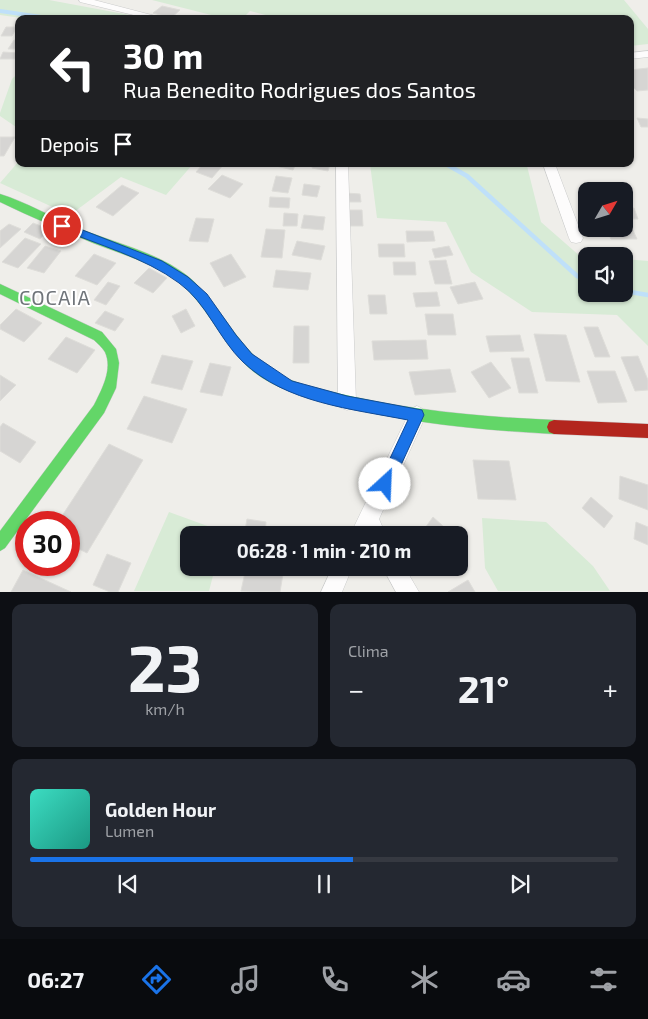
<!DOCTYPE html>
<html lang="pt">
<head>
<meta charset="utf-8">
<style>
  body { margin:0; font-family:"Exo 2",sans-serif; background:#242831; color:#f1f3f6; height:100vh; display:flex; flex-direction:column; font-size:19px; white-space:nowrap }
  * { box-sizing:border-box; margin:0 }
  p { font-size:16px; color:#9ea1a6 }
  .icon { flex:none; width:28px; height:28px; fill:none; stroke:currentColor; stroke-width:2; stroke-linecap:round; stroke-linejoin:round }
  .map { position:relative; height:592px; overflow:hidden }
  .sheet { display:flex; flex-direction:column; gap:12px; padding:12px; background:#0d0f14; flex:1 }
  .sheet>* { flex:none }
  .guide { position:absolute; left:15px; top:15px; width:619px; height:152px; border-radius:10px; box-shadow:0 1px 4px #0004; background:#202124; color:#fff; overflow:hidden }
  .needle { width:32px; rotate:51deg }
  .fabs { position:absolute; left:578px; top:182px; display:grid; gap:10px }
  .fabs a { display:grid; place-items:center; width:55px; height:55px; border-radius:10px; background:#171b24; box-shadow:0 1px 4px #0004; font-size:25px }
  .speed { position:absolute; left:15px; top:511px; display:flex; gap:10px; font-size:25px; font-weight:700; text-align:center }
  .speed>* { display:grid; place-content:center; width:65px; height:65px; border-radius:50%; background:#171b24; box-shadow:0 1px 4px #0004; line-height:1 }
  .speed .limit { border:8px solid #d22; background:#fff; color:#111 }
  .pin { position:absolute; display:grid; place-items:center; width:42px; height:42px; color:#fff; margin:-21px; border:2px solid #fff; border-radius:50%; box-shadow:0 1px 5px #0007 }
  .me { position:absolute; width:55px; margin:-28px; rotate:25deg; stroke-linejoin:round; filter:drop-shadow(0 0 4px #0008) }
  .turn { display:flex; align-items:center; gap:18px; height:105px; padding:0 25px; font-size:22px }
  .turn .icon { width:65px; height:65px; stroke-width:2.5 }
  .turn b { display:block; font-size:35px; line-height:42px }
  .then { display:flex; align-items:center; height:48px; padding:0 25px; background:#0003; gap:10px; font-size:19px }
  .big { font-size:38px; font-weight:700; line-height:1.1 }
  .sheet .tile { flex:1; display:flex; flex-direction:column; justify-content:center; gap:8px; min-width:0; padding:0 18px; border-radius:10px; background:#242831 }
  .sheet .dial { align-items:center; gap:0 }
  .dial b { font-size:65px; line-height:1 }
  .song { display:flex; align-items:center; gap:15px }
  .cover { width:60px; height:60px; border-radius:8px; background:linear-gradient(135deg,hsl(170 70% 55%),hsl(170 70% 35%)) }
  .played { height:5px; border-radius:2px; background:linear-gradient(90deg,#1a73e8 55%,#363941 55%) }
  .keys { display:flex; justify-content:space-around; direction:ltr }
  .heat { display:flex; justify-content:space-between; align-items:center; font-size:28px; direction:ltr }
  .sheet .tiles { flex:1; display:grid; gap:12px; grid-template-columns:1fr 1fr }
  .tile:last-child { grid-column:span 2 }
  .trip { position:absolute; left:180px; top:526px; width:288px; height:50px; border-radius:10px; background:#171b24; box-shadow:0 1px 4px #0004; font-weight:700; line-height:50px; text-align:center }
  .menu { display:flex; height:80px; justify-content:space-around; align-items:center; background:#090b0e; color:#9ea1a6 }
  .menu .icon { width:35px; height:35px }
  .menu .current { color:#1a73e8 }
  .menu b { font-size:22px; color:#f1f3f6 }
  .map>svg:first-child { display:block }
  .green { fill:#d8ebd6 }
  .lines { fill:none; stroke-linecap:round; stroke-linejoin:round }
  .stream-far1 { stroke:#bfe0f9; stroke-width:4 }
  .stream { stroke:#bfe0f9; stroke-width:4.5 }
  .building { fill:#d6d5d3; stroke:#deddd9 }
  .street-casing { stroke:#cbcccc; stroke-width:1 }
  .fast-casing { stroke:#cacacb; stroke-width:1 }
  .jam-casing { stroke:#cacacb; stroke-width:1 }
  .street { fill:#fdfcfc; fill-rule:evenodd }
  .fast { fill:#63d668; fill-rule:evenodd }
  .jam { fill:#b3261e; fill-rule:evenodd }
  .route { fill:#1a73e8; stroke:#114b97 }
  .labels { text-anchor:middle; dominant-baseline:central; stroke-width:4; stroke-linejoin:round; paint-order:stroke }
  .neighbourhood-label { font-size:20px; letter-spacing:1px; fill:#70757a; stroke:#fff }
</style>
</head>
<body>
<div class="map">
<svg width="648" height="592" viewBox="0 0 648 592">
  <rect width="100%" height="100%" fill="#efeeea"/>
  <path class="green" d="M0,0H49L135,16L133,19H29L0,15Z
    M152,0H624L648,29V44L630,46V19H281L250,11L242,19H227Z
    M19,72V129L0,116V113L12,79Z
    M19,161V164H193L166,195L121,177L70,215L0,183Z
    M370,164H510L527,166L541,222L581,257H586V294H624V259L648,261V346L617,315L532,312L471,272L446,222L377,218Z
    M169,512L224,532L223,535H189V568H215L209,591H134Z
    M482,518L546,522L593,566L610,591H498L485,568Z"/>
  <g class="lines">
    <path class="stream-far1" d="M0,11L55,19"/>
    <path class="stream" d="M446,164L467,176L577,276L586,279
      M624,291L648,295"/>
  </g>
  <path class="building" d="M162,6L180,10L171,18L153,13Z
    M6,27H17L12,36H1Z
    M14,40H19V49H8Z
    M3,52L19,53V59H0Z
    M648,68V90L637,91L630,84V70Z
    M637,118L648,119V127H641Z
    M0,137H15L4,156H0Z
    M203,164H224L212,178L196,172Z
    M277,164H296L293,170L276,166Z
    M313,164H330L328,171L312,168Z
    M222,175L243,184L230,198L208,189Z
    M276,176L292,178L288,193L272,191Z
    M304,184L320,186L317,197L302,195Z
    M122,185L139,193L113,216L96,207Z
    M346,193L360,194L361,202H346Z
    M270,197L290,198L289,208L269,207Z
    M624,208H634L638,219H624Z
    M348,210H362L363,226H349Z
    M284,213L298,214L297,226H283Z
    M304,215L325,217L323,230L301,228Z
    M196,218L214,219L208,242L189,241Z
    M33,223L49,229L40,239L24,232Z
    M9,224L21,229L0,248V231Z
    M624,226H631L637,239H611L606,229H624Z
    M266,229L285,230L282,258L261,257Z
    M406,231H433L435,241L407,242Z
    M25,238L41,244L18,268L2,262Z
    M297,241L325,246L321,260L292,255Z
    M378,244H404L405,257H379Z
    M45,246L61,251L44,273L27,268Z
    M449,246L453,255L435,258L432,249Z
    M94,254L116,263L97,285L75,276Z
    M231,254L246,277L224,287L210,263Z
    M446,260L452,284H435L429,261Z
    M393,262H415L416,275H394Z
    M149,268L167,278L153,293L134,283Z
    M276,270L311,273L308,290L273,287Z
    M108,282L120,286L106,305L94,300Z
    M475,282L483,299L458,304L450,287Z
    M437,292L440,306L416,307L413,293Z
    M368,295H385L387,314H370Z
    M16,309L42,323L24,342L0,329V325Z
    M186,309L195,326L181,333L172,316Z
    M105,311L124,319L115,331L95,323Z
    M425,314H453L456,335H428Z
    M294,326H309V363H293Z
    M584,327H598L610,357H595Z
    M534,334L566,335L580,382L546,381Z
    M520,335L524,351L490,352L486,336Z
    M66,337L95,350L77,373L48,359Z
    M426,340L428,359L374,360L372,341Z
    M162,355L193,361L182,390L151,383Z
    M638,356L648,380V390L635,391L621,357Z
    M511,358H529L538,393H519Z
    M491,362L511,388L489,398L471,372Z
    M210,363L231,367L222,396L200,392Z
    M450,369L456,392L415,395L409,372Z
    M587,371H615L627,402L598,403Z
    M0,375L16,385L0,401Z
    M144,396L187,409L172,443L127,429Z
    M3,423L36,442L20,463L0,451V427Z
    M109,444L143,460L87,553L69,544V522H58Z
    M473,460L509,461L516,500L478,499Z
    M620,476L648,485V510L619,499Z
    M591,497L613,516L604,528L582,508Z
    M433,517L453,535H420Z
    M247,519L266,522L265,533L245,531Z
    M636,522L648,527V545L634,539Z
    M107,554L131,563L118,592H110L93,585Z
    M246,568H284L280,592L241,591Z
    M23,570L71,592H11Z
    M468,580L475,592H448Z"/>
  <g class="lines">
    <defs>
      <path id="street" d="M79,0H94L167,19H150L80,2Z
        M648,51V57L630,59V53Z
        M336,164H348L356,402L353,408L347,410L341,408L338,402Z
        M543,164H555L583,238L581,242L576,243L571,242L569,238Z
        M417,406L423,409L426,415L379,519L386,535H350L411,409Z
        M332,568H352L342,592H321Z
        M383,568H405L419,592H396Z"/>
      <path id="fast" d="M0,194C26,202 51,217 76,227C113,243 159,252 190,278C222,306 238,350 276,373C293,383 314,387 333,392C406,410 480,417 554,420L559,422L561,427L559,432L554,434C480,430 406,423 334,404C306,397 277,390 254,372C220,345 207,299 170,276C146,261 119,253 93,243C62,230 31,217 0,202Z
        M0,284L102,332L116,349L119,363L116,388L104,413L5,548L0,551V531L94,405C102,389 113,369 105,352C102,347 97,343 94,340L0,294Z"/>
      <path id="jam" d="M554,420L648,424V438L554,434L549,432L547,427L549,422Z"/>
    </defs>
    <use href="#street" class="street-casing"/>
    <use href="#fast" class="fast-casing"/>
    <use href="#jam" class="jam-casing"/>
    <use href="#street" class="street"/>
    <use href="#fast" class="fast"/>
    <use href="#jam" class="jam"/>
  </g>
  <path class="route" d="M62,222L162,261L188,277L207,294L236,335L252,354L292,381L347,396L422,410L424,415L390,489L385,491L380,489L378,484L408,420C352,409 286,403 243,362C218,338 207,303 179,283C144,257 98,245 58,228L57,226Z"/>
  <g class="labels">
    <g class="neighbourhood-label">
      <text x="55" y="297">COCAIA</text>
    </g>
  </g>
</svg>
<div class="fabs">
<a><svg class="needle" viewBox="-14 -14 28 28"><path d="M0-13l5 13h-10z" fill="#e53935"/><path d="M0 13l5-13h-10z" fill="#9ea1a6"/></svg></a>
<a><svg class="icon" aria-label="sound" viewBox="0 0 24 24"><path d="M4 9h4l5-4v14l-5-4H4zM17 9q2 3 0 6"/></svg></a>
</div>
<div class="speed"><div class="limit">30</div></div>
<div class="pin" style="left:62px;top:226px;background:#d93025"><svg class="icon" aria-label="arrive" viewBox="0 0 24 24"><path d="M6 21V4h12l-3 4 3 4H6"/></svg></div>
<svg class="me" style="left:385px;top:484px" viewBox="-20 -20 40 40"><circle r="19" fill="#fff"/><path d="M0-13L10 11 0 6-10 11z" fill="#1a73e8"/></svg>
<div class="trip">06:28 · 1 min · 210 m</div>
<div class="guide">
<div class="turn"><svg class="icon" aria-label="left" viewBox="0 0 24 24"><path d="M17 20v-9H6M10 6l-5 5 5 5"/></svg><div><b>30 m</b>Rua Benedito Rodrigues dos Santos</div></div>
<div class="then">Depois<svg class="icon" aria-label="arrive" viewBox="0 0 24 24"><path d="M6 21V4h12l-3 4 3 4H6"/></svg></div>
</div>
</div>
<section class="sheet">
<div class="tiles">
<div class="tile dial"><b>23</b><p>km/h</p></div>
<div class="tile"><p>Clima</p>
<div class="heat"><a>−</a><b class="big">21°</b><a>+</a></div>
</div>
<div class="tile">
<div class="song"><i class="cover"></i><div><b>Golden Hour</b><p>Lumen</p></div></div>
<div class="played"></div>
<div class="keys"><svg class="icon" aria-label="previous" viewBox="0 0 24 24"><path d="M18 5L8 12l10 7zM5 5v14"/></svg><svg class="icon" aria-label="pause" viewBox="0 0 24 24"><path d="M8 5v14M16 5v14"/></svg><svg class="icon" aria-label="next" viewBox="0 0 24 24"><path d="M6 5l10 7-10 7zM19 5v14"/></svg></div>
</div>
</div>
</section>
<nav class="menu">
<b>06:27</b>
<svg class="icon current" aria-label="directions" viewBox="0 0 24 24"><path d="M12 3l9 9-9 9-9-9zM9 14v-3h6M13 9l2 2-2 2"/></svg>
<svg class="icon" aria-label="music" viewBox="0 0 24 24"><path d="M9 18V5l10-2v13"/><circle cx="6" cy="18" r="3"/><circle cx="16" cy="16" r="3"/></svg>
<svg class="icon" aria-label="phone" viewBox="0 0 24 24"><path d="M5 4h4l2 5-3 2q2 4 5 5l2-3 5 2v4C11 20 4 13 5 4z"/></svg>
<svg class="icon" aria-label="climate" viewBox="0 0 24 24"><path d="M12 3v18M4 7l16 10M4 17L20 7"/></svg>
<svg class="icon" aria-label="car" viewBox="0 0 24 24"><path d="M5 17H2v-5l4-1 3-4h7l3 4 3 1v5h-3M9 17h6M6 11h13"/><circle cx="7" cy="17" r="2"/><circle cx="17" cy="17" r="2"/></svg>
<svg class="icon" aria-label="filters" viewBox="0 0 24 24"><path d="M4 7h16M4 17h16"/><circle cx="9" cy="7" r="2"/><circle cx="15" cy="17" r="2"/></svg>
</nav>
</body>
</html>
